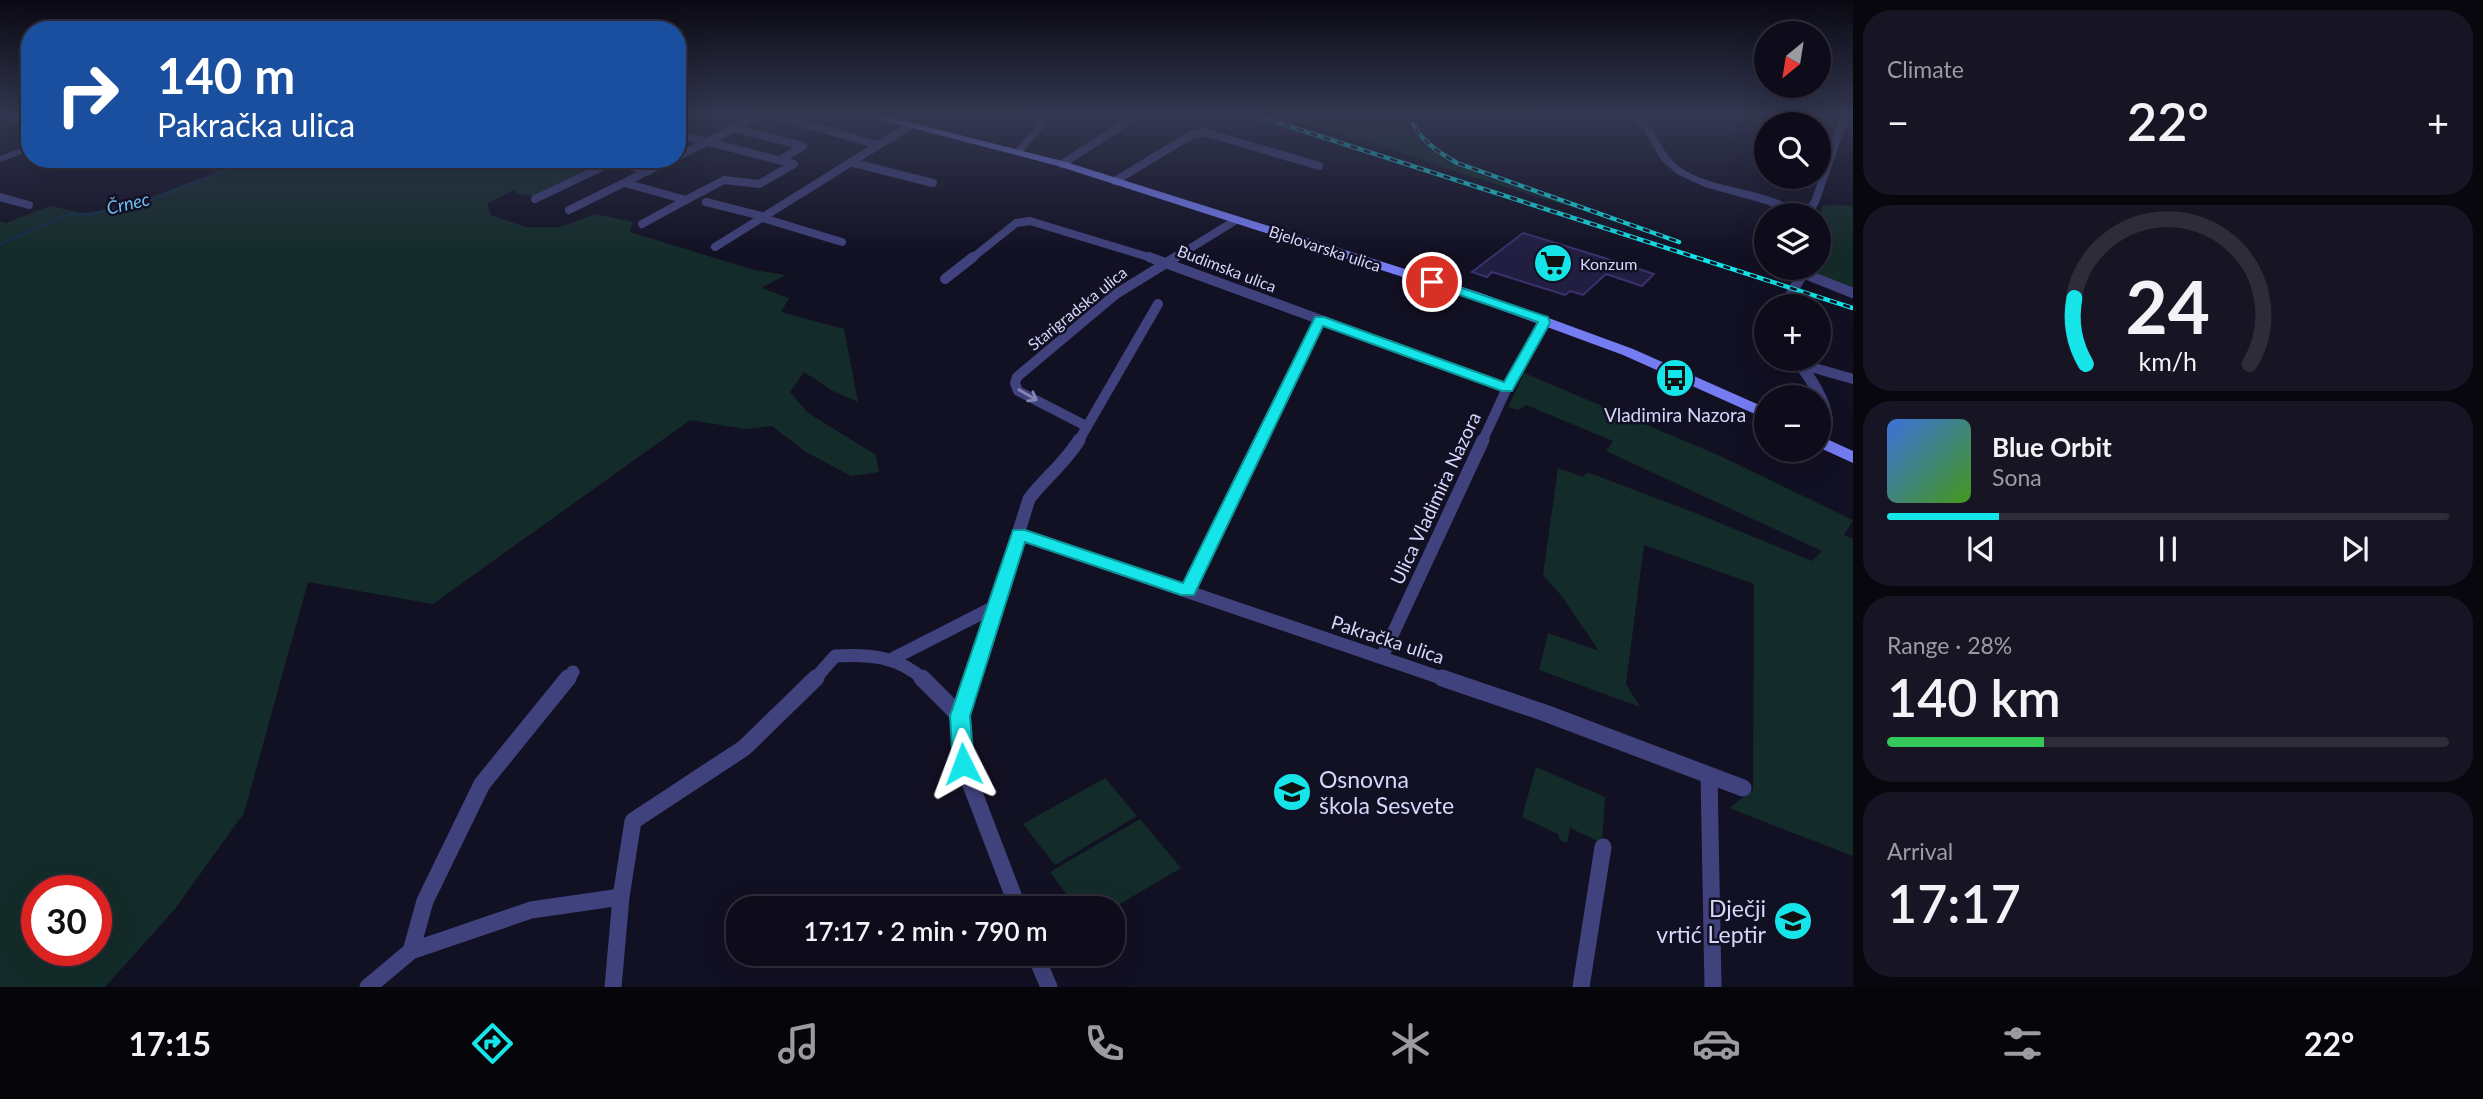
<!DOCTYPE html>
<html lang="en">
<head>
<meta charset="utf-8">
<style>
  body { margin:0; font-family:Lato,sans-serif; background:#171523; color:#f1f3f6; height:100vh; display:flex; flex-direction:column; font-size:26px; white-space:nowrap }
  * { box-sizing:border-box; margin:0 }
  p { font-size:23px; color:#9b9ba2 }
  .icon { flex:none; width:38px; height:38px; fill:none; stroke:currentColor; stroke-width:2; stroke-linecap:round; stroke-linejoin:round }
  .map { position:relative; flex:1; overflow:hidden }
  .panel { display:flex; flex-direction:column; gap:10px; padding:10px; background:#08070e; width:630px }
  .panel>* { flex:none }
  .top-card { position:absolute; left:21px; top:21px; width:665px; height:147px; border-radius:28px; box-shadow:0 7px 28px #0002,0 0 0 2px #2e2c39; background:#1a4fa0; color:#fff; overflow:hidden }
  .needle { width:46px; rotate:210deg }
  .buttons { position:absolute; left:1754px; top:21px; display:grid; gap:14px }
  .buttons a { display:grid; place-items:center; width:77px; height:77px; border-radius:50%; background:#0e0c1a; box-shadow:0 7px 28px #0002,0 0 0 2px #2e2c39; font-size:35px }
  .speed { position:absolute; left:21px; top:875px; display:flex; gap:14px; font-size:35px; font-weight:700; text-align:center }
  .speed>* { display:grid; place-content:center; width:91px; height:91px; border-radius:50%; background:#0e0c1a; box-shadow:0 7px 28px #0002,0 0 0 2px #2e2c39; line-height:1 }
  .speed .limit { border:10px solid #d22; background:#fff; color:#111 }
  .pin { position:absolute; display:grid; place-items:center; width:60px; height:60px; color:#fff; margin:-30px; border:4px solid #fff; border-radius:50%; box-shadow:0 2px 7px #0007 }
  .me { position:absolute; width:77px; margin:-38px; rotate:357deg; stroke-linejoin:round; filter:drop-shadow(0 0 5px #0008) }
  .turn { display:flex; align-items:center; gap:24px; height:147px; padding:0 21px; font-size:32px }
  .turn .icon { width:91px; height:91px; stroke-width:2.5 }
  .turn b { display:block; font-size:49px; line-height:60px }
  .big { font-size:52px; font-weight:600; line-height:1.1 }
  .panel .widget { flex:1; display:flex; flex-direction:column; justify-content:center; gap:10px; min-width:0; padding:0 24px; border-radius:28px; background:#171523 }
  .panel .dial { align-items:center; gap:0 }
  .dial svg { height:182px; overflow:visible; fill:none; stroke:#2e2c39; stroke-width:7; stroke-linecap:round; text-anchor:middle }
  .dial text { fill:#f1f3f6; stroke:none }
  .song { display:flex; align-items:center; gap:21px }
  .cover { width:84px; height:84px; border-radius:10px; background:linear-gradient(135deg,hsl(220 70% 55%),hsl(100 70% 35%)) }
  .played { height:7px; border-radius:4px; background:linear-gradient(90deg,#15e4e8 20%,#2e2c39 20%) }
  .keys { display:flex; justify-content:space-around; direction:ltr }
  .heat { display:flex; justify-content:space-between; align-items:center; font-size:38px; direction:ltr }
  .charge { height:10px; border-radius:5px; background:linear-gradient(90deg,#34c759 28%,#2e2c39 0) }
  .trip { position:absolute; left:726px; top:896px; width:399px; height:70px; border-radius:28px; background:#0e0c1a; box-shadow:0 7px 28px #0002,0 0 0 2px #2e2c39; font-weight:600; line-height:70px; text-align:center }
  .menu { display:flex; height:112px; justify-content:space-around; align-items:center; background:#06050a; color:#9b9ba2 }
  .menu .icon { width:49px; height:49px }
  .menu .active { color:#15e4e8 }
  .menu b { font-size:32px; color:#f1f3f6 }
  main { display:flex; flex:1; min-height:0 }
  .map>svg:first-child { display:block }
  .green { fill:#142c29; fill-rule:evenodd }
  .lines { fill:none; stroke-linecap:round; stroke-linejoin:round }
  .stream { stroke:#142c49; stroke-width:2.5 }
  .building { fill:#221e42; stroke:#39326c; stroke-width:2 }
  .minor-far3 { stroke:#40427d; stroke-width:8 }
  .minor-far2 { stroke:#40427d; stroke-width:10 }
  .minor-far1 { stroke:#40427d; stroke-width:13 }
  .minor { stroke:#40427d; stroke-width:17 }
  .tertiary { fill:#40427d; fill-rule:evenodd }
  .secondary { fill:#757cf2; fill-rule:evenodd }
  .rail-casing { stroke:#15e4e8; stroke-width:4.5 }
  .rail { stroke:#121023; stroke-width:2.5; stroke-dasharray:7; stroke-linecap:butt }
  .oneway { stroke:#8485b6 }
  .route { fill:#15e4e8; stroke:#0e9497; stroke-width:2 }
  .labels { text-anchor:middle; dominant-baseline:central; stroke-width:5; stroke-linejoin:round; paint-order:stroke }
  .far-street-label { font-size:16px; fill:#d7d6fb; stroke:#121023 }
  .far-poi-label { font-size:16px; fill:#d7d6fb; stroke:#121023; text-anchor:start }
  .far-water-label { font-size:18px; font-style:italic; fill:#6dbff2; stroke:#121023 }
  .poi-label { font-size:19px; fill:#d7d6fb; stroke:#121023 }
  .street-label { font-size:19px; fill:#d7d6fb; stroke:#121023 }
  .near-poi-label { font-size:23px; fill:#d7d6fb; stroke:#121023; text-anchor:start }
</style>
</head>
<body>
<main>
<div class="map">
<svg width="1853" height="987" viewBox="0 0 1853 987">
  <rect width="100%" height="100%" fill="#121023"/>
  <path class="green" d="M1275,116H1367L1407,128L1423,145L1456,164L1492,179L1631,225L1469,176L1385,147Z
    M197,159L594,161L597,165L533,196L517,194L515,189L487,204L491,215L526,227H560L595,214L633,222L630,232L754,270L786,275L761,288L789,298L781,312L844,329L858,402L833,391L804,372L790,392L808,413L876,455L879,472L851,476L806,452L772,426L745,429L690,420L433,604L308,582L244,813L175,909L105,987H0V221L6,223L50,206L82,213L102,211L134,203L216,173ZM37,891H96V950H37Z
    M1823,205L1853,206V291L1815,274L1826,239L1819,217Z
    M1524,373L1718,455L1853,520L1844,535L1853,539V856L1729,808L1753,790L1754,584L1644,545L1626,684L1640,707L1539,670L1548,633L1599,651L1561,595L1543,575L1558,468L1583,477L1587,472L1698,514L1812,561L1822,551L1606,451L1613,441L1526,405L1518,410L1508,407Z
    M1536,767L1605,797L1602,843L1570,828L1567,843L1560,840L1558,834L1522,817Z
    M1105,778L1137,816L1055,865L1023,824Z
    M1140,819L1181,868L1113,908H1077L1050,872Z"/>
  <g class="lines">
    <path class="stream" d="M0,244L70,214H90L142,203L256,159"/>
  </g>
  <path class="building" d="M1523,233L1595,255L1654,274L1642,286L1606,274L1583,295L1570,291L1565,295L1492,272L1487,277L1472,272Z"/>
  <g class="lines">
    <path class="minor-far3" d="M8,116L30,123
      M778,116L878,145
      M733,128L803,146L782,159
      M677,157L758,116
      M614,162L649,171
      M850,162L933,183
      M1062,164L1136,116
      M1115,181L1191,135L1204,132L1319,166
      M625,183L686,200L724,180L759,184L794,164L677,134
      M0,197L29,205
      M535,199L619,159
      M706,202L765,217
      M569,210L672,159
      M1796,214L1808,212L1815,202L1845,116
      M763,218L842,242
      M642,224L686,200
      M715,247L909,126
      M971,259L1016,223L1030,221L1155,259
      M1173,259L1236,220"/>
    <path class="minor-far2" d="M1149,257L1507,388
      M1805,274L1853,293
      M945,279L973,257
      M1800,364L1853,379
      M1086,426L1018,391L1015,383L1017,377L1116,294L1176,257
      M1078,442L1158,304
      M1260,442L1319,320
      M1482,442L1507,388L1544,320"/>
    <path class="minor-far1" d="M1019,534L1447,680
      M1188,591L1261,440
      M1382,657L1483,440
      M894,658L994,607
      M567,680L573,672
      M814,680L835,656C869,654 898,656 924,680
      M972,680L1029,499C1045,478 1066,462 1079,440"/>
    <path class="minor" d="M922,678L960,716
      M972,678L960,716L963,764L1018,908
      M1442,678L1545,713L1743,788
      M1709,775L1713,987
      M411,951L425,901L482,784L568,678
      M1035,954L1049,987
      M368,987L411,951L531,910L621,897
      M613,987L621,897L633,821L744,748L816,678
      M1581,987L1603,847"/>
    <path class="tertiary" d="M1035,116H1044L1046,125L1021,154H1015V150L1037,125Z
      M1628,116H1639L1644,120C1659,135 1663,156 1681,168C1717,192 1771,186 1803,215H1790L1766,204L1705,187L1677,174L1661,160L1644,130Z
      M30,145V151L0,162V156Z
      M1800,268H1812L1790,306H1778Z
      M1790,359H1803C1817,376 1853,430 1818,442L1821,419L1818,397H1815Z"/>
    <path class="secondary" d="M866,116H885L1066,162L1478,292L1633,349L1766,408V419L1623,355L1468,298L1058,166Z
      M1818,435L1853,451V463L1818,447Z"/>
    <defs>
      <path id="rail" d="M1257,116L1853,308
        M1409,116C1419,140 1435,150 1457,163L1679,242"/>
    </defs>
    <use href="#rail" class="rail-casing"/>
    <use href="#rail" class="rail"/>
  </g>
  <defs><path id="oneway-shaft" d="M-6 0H5M1.5-3L5.5 0L1.5 3" fill="none" stroke-width="1.6" stroke-linecap="round" stroke-linejoin="round" transform="scale(1.75)"/></defs>
  <use class="oneway" href="#oneway-shaft" transform="translate(1028 395) rotate(30)"/>
  <linearGradient id="sky" x2="0" y2="1"><stop stop-color="#0a0913"/><stop offset="0.45" stop-color="#333750"/><stop offset="1" stop-color="#333750" stop-opacity="0"/></linearGradient>
  <rect width="1853" height="255" fill="url(#sky)"/>
  <path class="route" d="M1432,278L1548,317L1550,323L1512,391H1502L1323,326L1194,595H1181L1025,542L970,716L974,764L971,771L963,773L956,771L953,764L950,716L1013,530H1025L1183,583L1315,317H1324L1504,382L1538,322L1428,284V279Z"/>
  <defs>
    <symbol id="supermarket-disc" viewBox="-11 -11 22 22"><circle r="9.5" fill="#15e4e8" stroke="#121023"/><path d="M-6-5.5h2.5l.6 2H6L4.5 2H-2.5L-4.4-4H-6ZM-1.5 3.2a1.3 1.3 0 1 0 .1 0ZM3 3.2a1.3 1.3 0 1 0 .1 0Z" fill="#111"/></symbol>
    <symbol id="bus-disc" viewBox="-11 -11 22 22"><circle r="9.5" fill="#15e4e8" stroke="#121023"/><path d="M-5-6H5V4H4V6H2V4H-2V6H-4V4H-5ZM-3.5-4V0h7V-4ZM-3.5 1.2v1.5H-2V1.2ZM2 1.2v1.5H3.5V1.2Z" fill="#111"/></symbol>
    <symbol id="school-disc" viewBox="-11 -11 22 22"><circle r="9.5" fill="#15e4e8" stroke="#121023"/><path d="M0-5L7-2L0 1L-7-2ZM-4 1L0 2.5L4 1V4Q0 6-4 4Z" fill="#111"/></symbol>
  </defs>
  <g fill-rule="evenodd">
    <use href="#supermarket-disc" x="1531" y="241" width="44" height="44"/>
    <use href="#bus-disc" x="1653" y="356" width="44" height="44"/>
    <use href="#school-disc" x="1270" y="770" width="44" height="44"/>
    <use href="#school-disc" x="1771" y="899" width="44" height="44"/>
  </g>
  <g class="labels">
    <g class="far-street-label">
      <text transform="translate(1325 248) rotate(18)">Bjelovarska ulica</text>
      <text transform="translate(1227 268) rotate(21)">Budimska ulica</text>
      <text transform="translate(1077 308) rotate(-39)">Starigradska ulica</text>
    </g>
    <g class="far-poi-label">
      <text x="1580" y="263">Konzum</text>
    </g>
    <g class="far-water-label">
      <text transform="translate(128 203) rotate(-13)">Črnec</text>
    </g>
    <g class="poi-label">
      <text x="1675" y="414">Vladimira Nazora</text>
    </g>
    <g class="street-label">
      <text transform="translate(1435 498) rotate(-65)">Ulica Vladimira Nazora</text>
      <text transform="translate(1388 639) rotate(18)">Pakračka ulica</text>
    </g>
    <g class="near-poi-label">
      <text x="1319" y="779">Osnovna<tspan x="1319" dy="26">škola Sesvete</tspan></text>
      <text x="1766" y="908" text-anchor="end">Dječji<tspan x="1766" dy="26">vrtić Leptir</tspan></text>
    </g>
  </g>
</svg>
<div class="buttons">
<a><svg class="needle" viewBox="-14 -14 28 28"><path d="M0-13l5 13h-10z" fill="#e53935"/><path d="M0 13l5-13h-10z" fill="#9b9ba2"/></svg></a>
<a><svg class="icon" aria-label="search" viewBox="0 0 24 24"><circle cx="10" cy="10" r="6"/><path d="M15 15l6 6"/></svg></a>
<a><svg class="icon" aria-label="layers" viewBox="0 0 24 24"><path d="M12 4l9 5-9 5-9-5zM3 14l9 5 9-5"/></svg></a>
<a>+</a>
<a>−</a>
</div>
<div class="speed"><div class="limit">30</div></div>
<div class="pin" style="left:1432px;top:282px;background:#d93025"><svg class="icon" aria-label="arrive" viewBox="0 0 24 24"><path d="M6 21V4h12l-3 4 3 4H6"/></svg></div>
<svg class="me" style="left:963px;top:764px" viewBox="-20 -20 40 40"><path d="M0-17L14 15 0 8-14 15z" fill="#15e4e8" stroke="#fff" stroke-width="4"/></svg>
<div class="trip">17:17 · 2 min · 790 m</div>
<div class="top-card">
<div class="turn"><svg class="icon" aria-label="right" viewBox="0 0 24 24"><path d="M7 20v-9h11M14 6l5 5-5 5"/></svg><div><b>140 m</b>Pakračka ulica</div></div>
</div>
</div>
<section class="panel">
<div class="widget"><p>Climate</p>
<div class="heat"><a>−</a><b class="big">22°</b><a>+</a></div>
</div>
<div class="widget dial"><svg viewBox="0 0 100 80">
<path d="M14 69A42 42 0 1 1 86 69"/>
<path d="M14 69A42 42 0 0 1 9 40" stroke="#15e4e8"/>
<text x="50" y="56" font-size="32" font-weight="700">24</text>
<text x="50" y="72" font-size="11">km/h</text>
</svg></div>
<div class="widget">
<div class="song"><i class="cover"></i><div><b>Blue Orbit</b><p>Sona</p></div></div>
<div class="played"></div>
<div class="keys"><svg class="icon" aria-label="previous" viewBox="0 0 24 24"><path d="M18 5L8 12l10 7zM5 5v14"/></svg><svg class="icon" aria-label="pause" viewBox="0 0 24 24"><path d="M8 5v14M16 5v14"/></svg><svg class="icon" aria-label="next" viewBox="0 0 24 24"><path d="M6 5l10 7-10 7zM19 5v14"/></svg></div>
</div>
<div class="widget"><p>Range · 28%</p><b class="big">140 km</b><div class="charge"></div></div>
<div class="widget"><p>Arrival</p><b class="big">17:17</b></div>
</section>
</main>
<nav class="menu">
<b>17:15</b>
<svg class="icon active" aria-label="directions" viewBox="0 0 24 24"><path d="M12 3l9 9-9 9-9-9zM9 14v-3h6M13 9l2 2-2 2"/></svg>
<svg class="icon" aria-label="music" viewBox="0 0 24 24"><path d="M9 18V5l10-2v13"/><circle cx="6" cy="18" r="3"/><circle cx="16" cy="16" r="3"/></svg>
<svg class="icon" aria-label="phone" viewBox="0 0 24 24"><path d="M5 4h4l2 5-3 2q2 4 5 5l2-3 5 2v4C11 20 4 13 5 4z"/></svg>
<svg class="icon" aria-label="climate" viewBox="0 0 24 24"><path d="M12 3v18M4 7l16 10M4 17L20 7"/></svg>
<svg class="icon" aria-label="car" viewBox="0 0 24 24"><path d="M5 17H2v-5l4-1 3-4h7l3 4 3 1v5h-3M9 17h6M6 11h13"/><circle cx="7" cy="17" r="2"/><circle cx="17" cy="17" r="2"/></svg>
<svg class="icon" aria-label="filters" viewBox="0 0 24 24"><path d="M4 7h16M4 17h16"/><circle cx="9" cy="7" r="2"/><circle cx="15" cy="17" r="2"/></svg>
<b>22°</b>
</nav>
</body>
</html>
